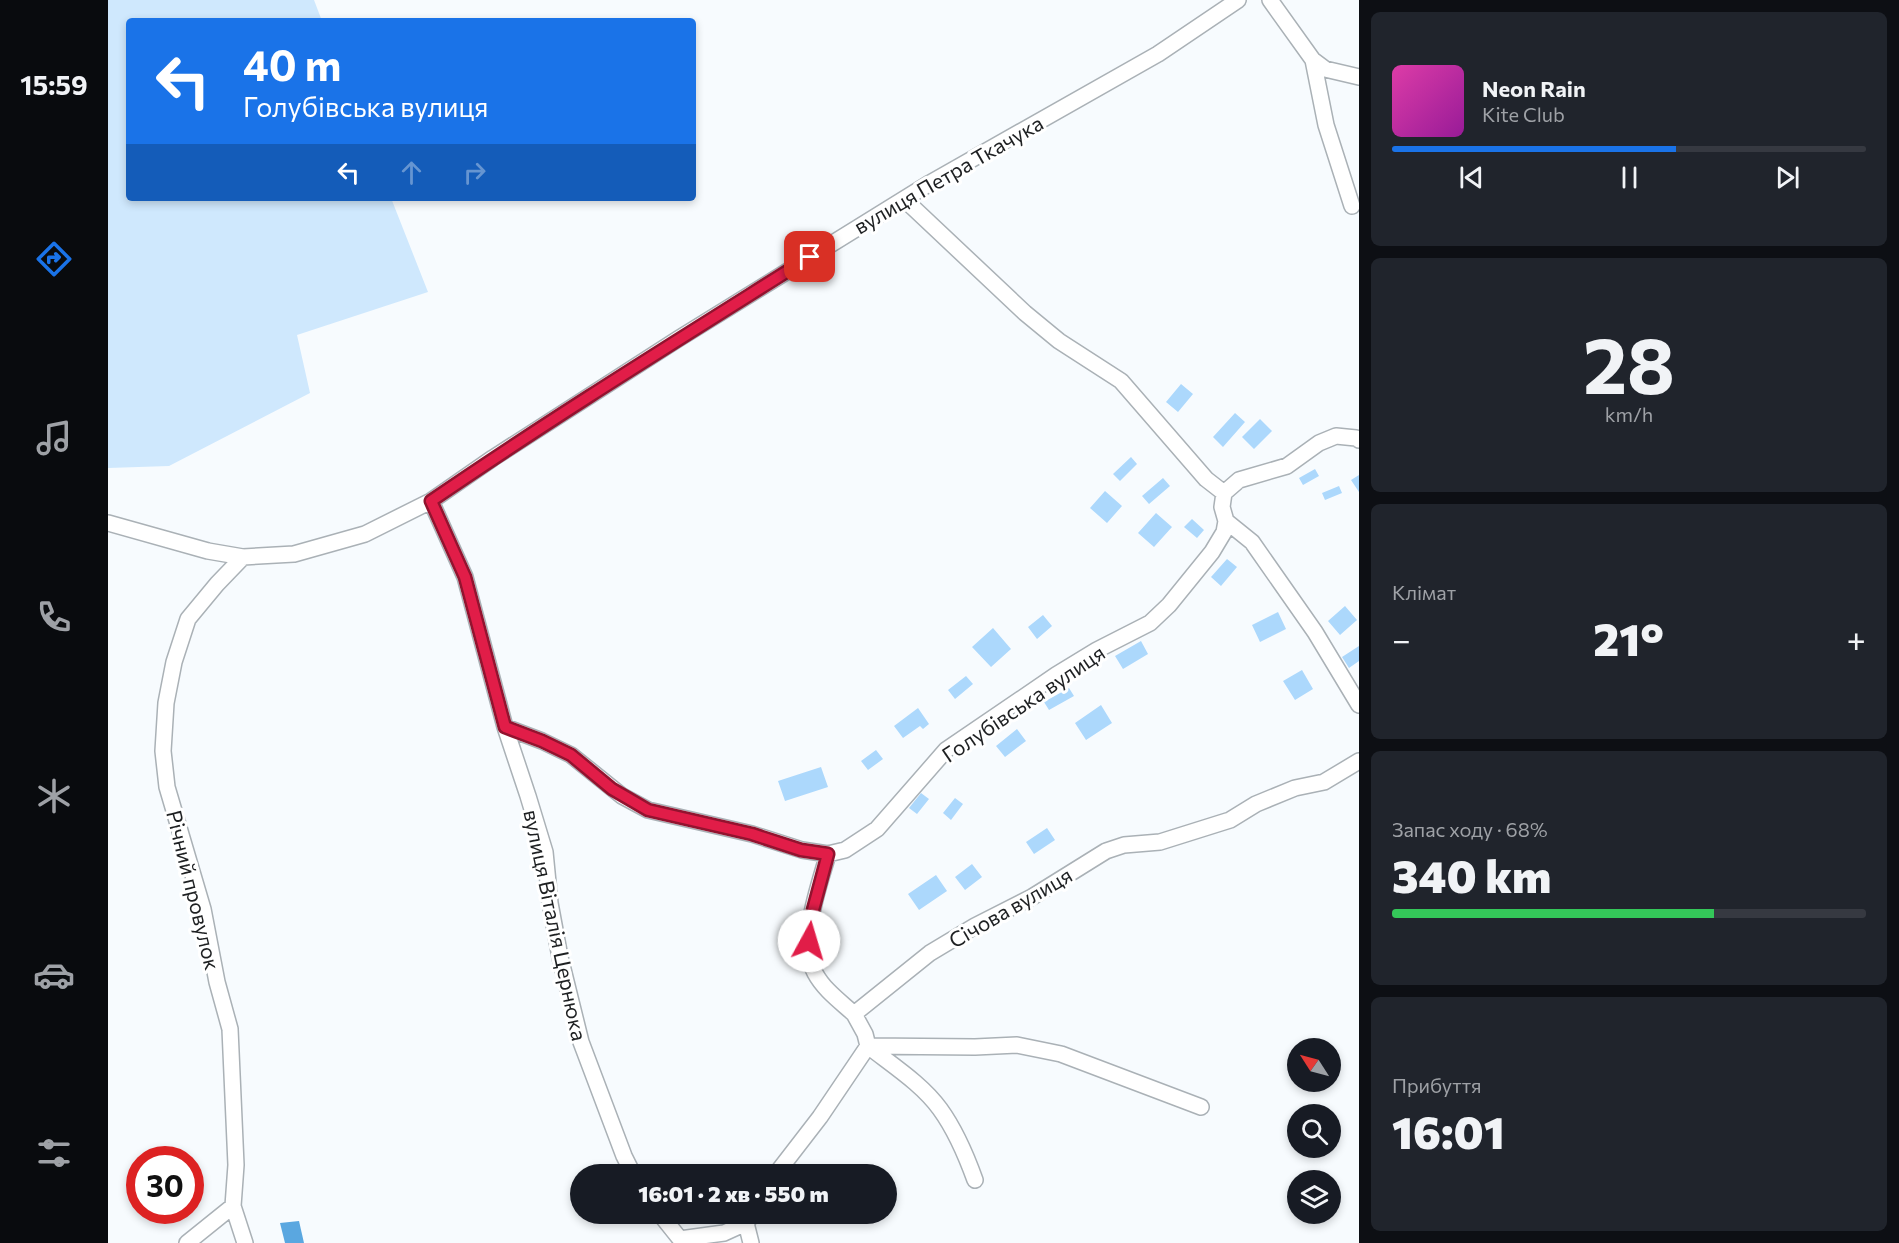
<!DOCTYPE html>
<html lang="uk">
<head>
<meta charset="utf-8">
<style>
  body { margin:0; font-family:Commissioner,sans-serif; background:#20242c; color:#f1f3f6; height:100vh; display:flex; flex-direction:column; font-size:22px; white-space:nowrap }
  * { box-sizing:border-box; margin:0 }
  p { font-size:20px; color:#9ea1a6 }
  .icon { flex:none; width:33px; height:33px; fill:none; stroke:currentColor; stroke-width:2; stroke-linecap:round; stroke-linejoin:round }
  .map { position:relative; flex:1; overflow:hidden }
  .panel { display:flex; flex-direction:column; gap:12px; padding:12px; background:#0d0f14; width:540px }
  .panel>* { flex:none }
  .banner { position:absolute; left:18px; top:18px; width:570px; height:183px; border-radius:6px; box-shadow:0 3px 9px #0003; background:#1a73e8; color:#fff; overflow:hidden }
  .needle { width:39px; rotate:306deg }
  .buttons { position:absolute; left:1179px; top:1038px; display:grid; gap:12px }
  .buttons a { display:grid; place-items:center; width:54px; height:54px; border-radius:50%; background:#171b24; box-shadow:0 3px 9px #0003; font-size:30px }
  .speed { position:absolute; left:18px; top:1146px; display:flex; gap:12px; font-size:30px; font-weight:700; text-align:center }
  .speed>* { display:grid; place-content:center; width:78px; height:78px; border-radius:50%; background:#171b24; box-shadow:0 3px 9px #0003; line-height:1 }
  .speed .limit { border:9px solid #d22; background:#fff; color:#111 }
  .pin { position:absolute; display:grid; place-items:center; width:51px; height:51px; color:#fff; margin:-26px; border-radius:12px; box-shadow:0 3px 9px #0006 }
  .me { position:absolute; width:66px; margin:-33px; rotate:6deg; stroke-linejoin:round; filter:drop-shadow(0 0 4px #0008) }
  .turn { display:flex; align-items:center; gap:21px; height:126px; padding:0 18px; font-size:27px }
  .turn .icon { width:78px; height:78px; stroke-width:2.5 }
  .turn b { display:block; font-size:42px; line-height:51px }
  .lanes { display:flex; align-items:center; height:57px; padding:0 18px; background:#0003; justify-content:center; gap:30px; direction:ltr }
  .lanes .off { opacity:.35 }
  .big { font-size:45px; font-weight:800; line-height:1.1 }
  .panel .card { flex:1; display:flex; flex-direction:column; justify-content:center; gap:9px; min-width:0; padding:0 21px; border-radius:9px; background:#20242c }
  .panel .dial { align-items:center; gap:0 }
  .dial b { font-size:78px; line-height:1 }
  .song { display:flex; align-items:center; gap:18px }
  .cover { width:72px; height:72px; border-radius:9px; background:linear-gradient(135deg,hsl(320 70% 55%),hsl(300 70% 35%)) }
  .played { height:6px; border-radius:3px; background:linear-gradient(90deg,#1a73e8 60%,#363941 60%) }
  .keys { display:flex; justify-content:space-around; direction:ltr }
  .heat { display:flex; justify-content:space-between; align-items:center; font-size:33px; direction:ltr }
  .charge { height:9px; border-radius:4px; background:linear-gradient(90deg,#34c759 68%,#363941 0) }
  .trip { position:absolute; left:462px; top:1164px; width:327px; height:60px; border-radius:30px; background:#171b24; box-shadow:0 3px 9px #0003; font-weight:800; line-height:60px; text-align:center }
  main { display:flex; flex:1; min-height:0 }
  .tabs { display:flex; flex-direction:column; width:108px; justify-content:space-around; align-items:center; background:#090b0e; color:#9ea1a6 }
  .tabs .icon { width:42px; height:42px }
  .tabs .on { color:#1a73e8 }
  .tabs b { font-size:27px; color:#f1f3f6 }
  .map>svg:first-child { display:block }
  .green { fill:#cfe8fd }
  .water { fill:#5aa7e0 }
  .building { fill:#acd8fc }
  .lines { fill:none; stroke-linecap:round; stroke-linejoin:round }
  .minor-casing { stroke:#aab1b6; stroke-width:18 }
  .minor { stroke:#fff; stroke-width:15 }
  .route-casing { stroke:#92132f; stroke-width:15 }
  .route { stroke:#e11d48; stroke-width:10 }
  .labels { text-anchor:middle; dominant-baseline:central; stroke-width:6; stroke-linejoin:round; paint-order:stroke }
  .street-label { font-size:21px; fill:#1e2022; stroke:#fff }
</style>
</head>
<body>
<main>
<nav class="tabs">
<b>15:59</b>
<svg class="icon on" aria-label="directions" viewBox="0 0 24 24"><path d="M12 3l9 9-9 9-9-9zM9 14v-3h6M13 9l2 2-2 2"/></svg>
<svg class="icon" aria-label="music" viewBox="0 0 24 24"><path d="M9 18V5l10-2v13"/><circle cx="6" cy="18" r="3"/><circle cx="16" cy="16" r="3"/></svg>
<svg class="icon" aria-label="phone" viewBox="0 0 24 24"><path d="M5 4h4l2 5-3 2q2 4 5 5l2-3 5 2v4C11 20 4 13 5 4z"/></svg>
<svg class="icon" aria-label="climate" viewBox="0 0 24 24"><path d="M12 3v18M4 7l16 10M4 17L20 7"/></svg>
<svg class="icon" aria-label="car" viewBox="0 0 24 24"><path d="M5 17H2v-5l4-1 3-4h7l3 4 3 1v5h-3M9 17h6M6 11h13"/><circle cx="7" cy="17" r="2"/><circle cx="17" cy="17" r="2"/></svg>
<svg class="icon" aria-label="filters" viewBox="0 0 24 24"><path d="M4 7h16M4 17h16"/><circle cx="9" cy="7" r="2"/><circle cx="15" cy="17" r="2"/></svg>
</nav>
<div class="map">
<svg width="1251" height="1243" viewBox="0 0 1251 1243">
  <rect width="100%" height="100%" fill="#f7fbfe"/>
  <path class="green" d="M0,0H206L214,21H21V198H283L320,292L189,335L202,393L61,466L0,468Z"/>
  <path class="water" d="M191,1221L196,1243H177L172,1223Z"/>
  <path class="building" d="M1073,384L1085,394L1070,412L1058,402Z
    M1127,413L1137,422L1115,447L1105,437Z
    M1152,419L1164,431L1146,449L1134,437Z
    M1023,457L1029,464L1012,481L1005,474Z
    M1207,469L1211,476L1195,485L1191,478Z
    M1251,475V492L1243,480Z
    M1055,478L1062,486L1041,504L1034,496Z
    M1231,486L1234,493L1217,500L1214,493Z
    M997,491L1014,506L999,523L982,508Z
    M1048,513L1064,527L1046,547L1030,533Z
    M1084,519L1096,530L1089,538L1076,527Z
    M1119,559L1129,567L1113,586L1103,577Z
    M1237,606L1249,620L1232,635L1220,621Z
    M1170,612L1178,629L1152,642L1144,625Z
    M935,615L944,626L929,639L920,627Z
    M885,628L903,649L883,667L864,647Z
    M1033,641L1040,654L1015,669L1007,656Z
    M1251,646V661L1241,668L1234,657Z
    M1194,670L1205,689L1187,700L1175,681Z
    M858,676L865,684L847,699L840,690Z
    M961,688L966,696L941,710L936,702Z
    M993,705L1004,723L978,740L967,723Z
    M810,708L821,724L815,729L812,726L795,738L786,726Z
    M909,729L918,741L897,757L888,746Z
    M768,750L775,759L760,770L753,761Z
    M713,767L720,787L677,801L670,781Z
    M813,793L821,799L809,814L801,808Z
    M847,798L855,804L843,820L835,813Z
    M939,828L947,840L926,854L918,842Z
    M864,864L874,877L857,890L847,877Z
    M828,875L839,891L811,910L800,894Z"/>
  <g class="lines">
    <defs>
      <path id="minor" d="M1162,0L1205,60L1217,69L1251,77
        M1205,60L1218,125L1244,206
        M796,199L917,313L951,341L1013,381L1098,479L1116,493
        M323,501L357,577L397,727L420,796L437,852L442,903L452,957L473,1042L516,1156L525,1174
        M1118,521L1144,542L1207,632L1251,705
        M0,523L100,551L135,557L186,554L257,534L323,501L385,458L570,339L822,183L1050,54L1130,0
        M135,557L109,584L80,619L66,662L58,703L55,751L59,787L95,909L109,982L122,1029L128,1165L125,1206L137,1243
        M397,727L434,741L463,755L514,796L540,810L644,834L694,850L720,854L737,850L769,829L838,750L948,675L989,650L1042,623L1061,605L1104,552L1116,532L1118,521L1114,507L1116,493L1131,480L1179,466L1211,443L1228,436L1248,438L1251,440
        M720,854C711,886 690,942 707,973C716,990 733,1002 746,1014
        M760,1046L867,1047L909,1045L953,1054L1093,1107
        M760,1046C784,1065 814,1084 832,1109C848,1131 858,1155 867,1180
        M668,1174L712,1117L760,1046L757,1034L746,1014L822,953L867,926L924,897L998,851L1016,845L1052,842L1122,820L1148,804L1187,788L1216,782L1251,761
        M552,1214L572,1239L616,1233L638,1223
        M79,1243L125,1206
        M643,1243L638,1223L645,1214"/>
    </defs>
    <use href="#minor" class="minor-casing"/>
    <use href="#minor" class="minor"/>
  </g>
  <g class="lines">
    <defs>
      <path id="route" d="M701,941L705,910L720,854L693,850L644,834L540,810L504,789L463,755L434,741L397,727L357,577L323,501C447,416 575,337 702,257"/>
    </defs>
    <use href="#route" class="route-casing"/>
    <use href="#route" class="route"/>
  </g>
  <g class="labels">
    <g class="street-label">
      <text transform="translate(840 174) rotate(-30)">вулиця Петра Ткачука</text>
      <text transform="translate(915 703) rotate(-34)">Голубівська вулиця</text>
      <text transform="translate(86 890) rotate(76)">Річний провулок</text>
      <text transform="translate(902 907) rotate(-30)">Січова вулиця</text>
      <text transform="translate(448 925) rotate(78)">вулиця Віталія Цернюка</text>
    </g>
  </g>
</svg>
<div class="buttons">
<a><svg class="needle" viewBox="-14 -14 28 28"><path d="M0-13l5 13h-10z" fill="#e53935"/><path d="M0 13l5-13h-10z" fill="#9ea1a6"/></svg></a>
<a><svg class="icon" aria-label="search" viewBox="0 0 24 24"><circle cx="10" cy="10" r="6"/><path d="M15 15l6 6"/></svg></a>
<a><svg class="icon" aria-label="layers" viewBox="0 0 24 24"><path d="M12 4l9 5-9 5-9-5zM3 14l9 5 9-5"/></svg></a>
</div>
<div class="speed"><div class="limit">30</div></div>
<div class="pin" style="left:702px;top:257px;background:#d93025"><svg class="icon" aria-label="arrive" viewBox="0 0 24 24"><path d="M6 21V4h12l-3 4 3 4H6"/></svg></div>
<svg class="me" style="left:701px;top:941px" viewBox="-20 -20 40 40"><circle r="19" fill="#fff"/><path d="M0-13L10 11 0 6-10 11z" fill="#e11d48"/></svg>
<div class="trip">16:01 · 2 хв · 550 m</div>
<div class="banner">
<div class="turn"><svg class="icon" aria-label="left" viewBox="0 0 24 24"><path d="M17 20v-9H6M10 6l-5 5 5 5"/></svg><div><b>40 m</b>Голубівська вулиця</div></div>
<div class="lanes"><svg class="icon" aria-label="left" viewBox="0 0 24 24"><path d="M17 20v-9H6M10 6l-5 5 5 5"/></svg><svg class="icon off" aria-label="ahead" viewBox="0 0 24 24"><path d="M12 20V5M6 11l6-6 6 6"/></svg><svg class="icon off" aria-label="right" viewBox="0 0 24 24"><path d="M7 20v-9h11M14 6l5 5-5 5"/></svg></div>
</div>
</div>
<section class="panel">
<div class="card">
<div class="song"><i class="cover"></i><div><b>Neon Rain</b><p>Kite Club</p></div></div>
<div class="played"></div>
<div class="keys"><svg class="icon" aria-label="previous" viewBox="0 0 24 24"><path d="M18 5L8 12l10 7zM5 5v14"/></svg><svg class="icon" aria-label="pause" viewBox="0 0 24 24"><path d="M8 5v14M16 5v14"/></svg><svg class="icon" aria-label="next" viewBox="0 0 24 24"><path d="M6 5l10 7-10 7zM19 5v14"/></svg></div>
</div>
<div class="card dial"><b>28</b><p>km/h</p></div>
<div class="card"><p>Клімат</p>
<div class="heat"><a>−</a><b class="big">21°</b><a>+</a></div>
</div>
<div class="card"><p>Запас ходу · 68%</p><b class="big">340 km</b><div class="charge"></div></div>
<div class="card"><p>Прибуття</p><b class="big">16:01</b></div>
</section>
</main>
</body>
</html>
